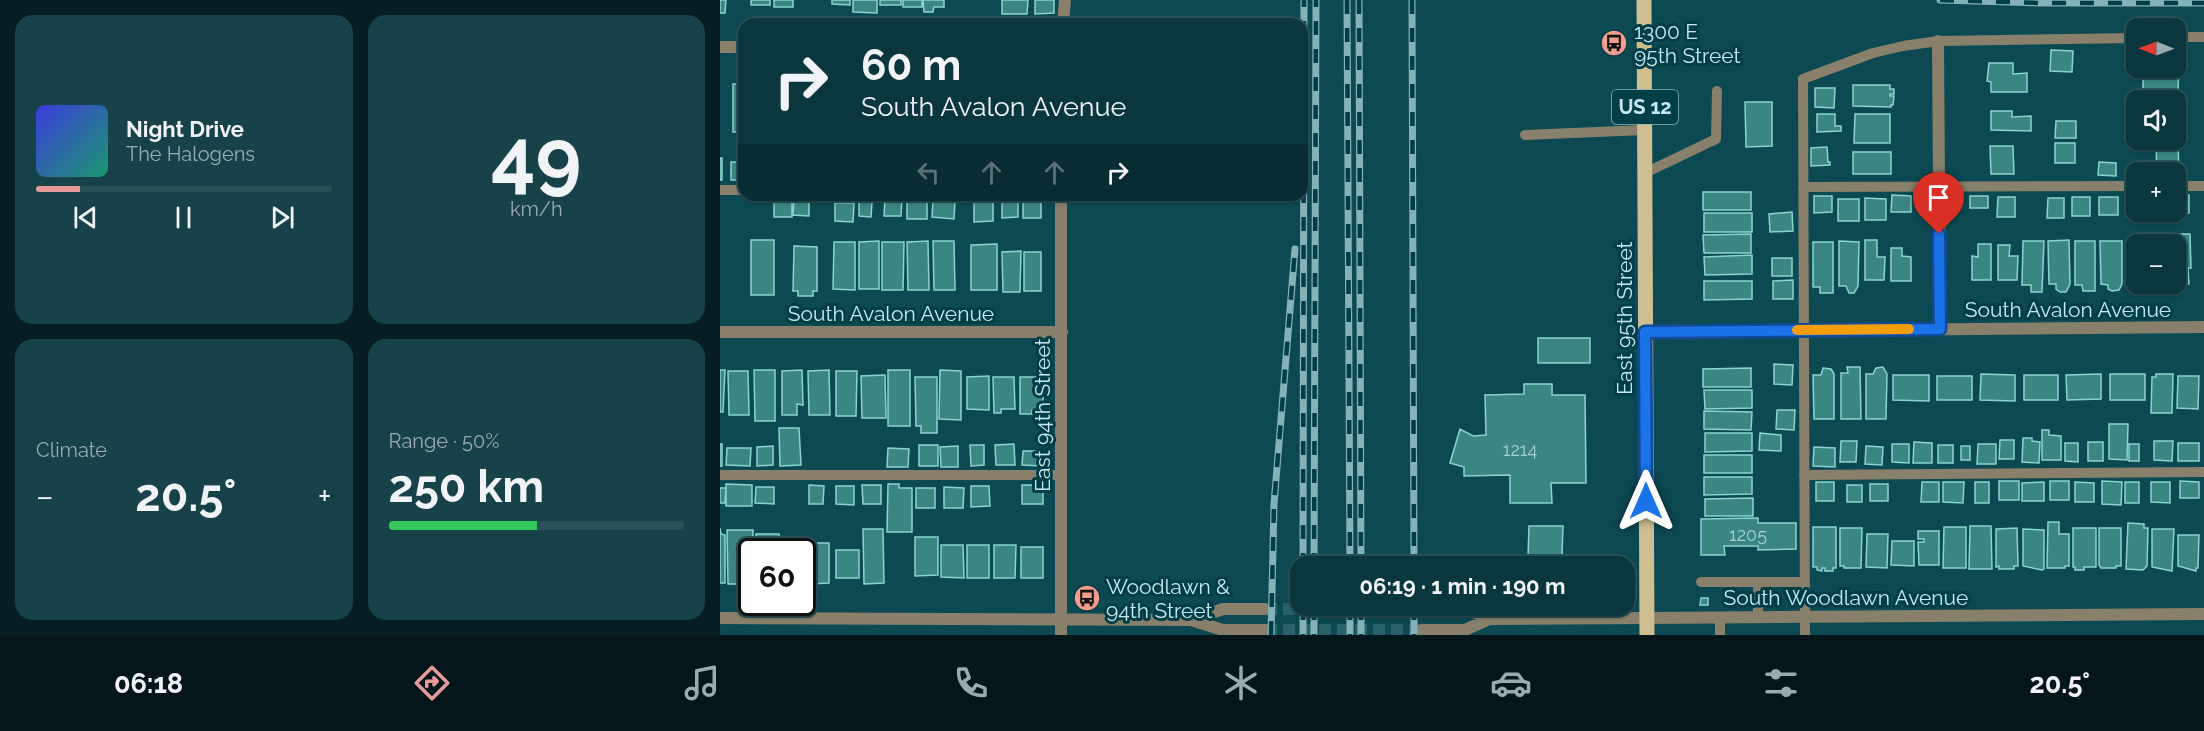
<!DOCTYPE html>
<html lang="en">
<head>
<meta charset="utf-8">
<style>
  body { margin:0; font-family:Raleway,sans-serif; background:#184249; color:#f1f3f6; height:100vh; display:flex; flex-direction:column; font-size:22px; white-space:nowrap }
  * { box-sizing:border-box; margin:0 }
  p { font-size:20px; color:#99acb0 }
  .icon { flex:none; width:33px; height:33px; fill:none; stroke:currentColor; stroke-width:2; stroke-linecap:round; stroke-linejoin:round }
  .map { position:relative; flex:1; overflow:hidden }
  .details { display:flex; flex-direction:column; gap:15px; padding:15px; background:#061e22; width:720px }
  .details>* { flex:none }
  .banner { position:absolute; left:18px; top:18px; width:570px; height:183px; border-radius:18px; box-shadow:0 2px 4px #0004,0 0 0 2px #2a5158; background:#0a373e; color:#f1f3f6; overflow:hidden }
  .needle { width:39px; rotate:271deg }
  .tools { position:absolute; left:1406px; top:18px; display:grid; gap:12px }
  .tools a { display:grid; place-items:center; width:60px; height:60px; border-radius:12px; background:#0a373e; box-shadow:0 2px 4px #0004,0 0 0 2px #2a5158; font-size:30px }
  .speed { position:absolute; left:18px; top:538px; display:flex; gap:12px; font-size:30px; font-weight:700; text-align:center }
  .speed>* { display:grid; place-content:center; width:78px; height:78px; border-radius:50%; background:#0a373e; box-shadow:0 2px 4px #0004,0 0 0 2px #2a5158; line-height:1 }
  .speed .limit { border:3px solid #111; border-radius:9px; background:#fff; color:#111 }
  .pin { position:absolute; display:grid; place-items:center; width:51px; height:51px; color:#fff; margin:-62px -26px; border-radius:50% 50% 50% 0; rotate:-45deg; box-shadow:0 0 6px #0007 }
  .pin .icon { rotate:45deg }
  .me { position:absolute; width:66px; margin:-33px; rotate:0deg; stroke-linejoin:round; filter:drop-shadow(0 0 4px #0008) }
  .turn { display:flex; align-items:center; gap:21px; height:126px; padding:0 24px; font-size:27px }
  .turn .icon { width:78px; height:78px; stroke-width:2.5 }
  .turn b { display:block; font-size:42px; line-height:51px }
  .lanes { display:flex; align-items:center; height:57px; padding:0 24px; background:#0003; justify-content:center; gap:30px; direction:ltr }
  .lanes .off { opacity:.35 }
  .big { font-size:45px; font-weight:700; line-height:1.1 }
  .details .card { flex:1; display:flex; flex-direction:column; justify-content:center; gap:9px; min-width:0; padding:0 21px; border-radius:18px; background:#184249 }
  .details .dial { align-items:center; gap:0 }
  .dial b { font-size:78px; line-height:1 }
  .song { display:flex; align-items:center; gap:18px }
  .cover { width:72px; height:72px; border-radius:9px; background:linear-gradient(135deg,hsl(240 70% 55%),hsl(160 70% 35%)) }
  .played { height:6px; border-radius:3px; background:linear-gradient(90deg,#e69b98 15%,#2a5158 15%) }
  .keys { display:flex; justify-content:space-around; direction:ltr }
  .heat { display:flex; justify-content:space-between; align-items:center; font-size:33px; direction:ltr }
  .charge { height:9px; border-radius:4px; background:linear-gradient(90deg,#34c759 50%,#2a5158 0) }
  .details .tiles { flex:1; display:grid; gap:15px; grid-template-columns:repeat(2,1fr) }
  .trip { position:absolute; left:570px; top:556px; width:345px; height:60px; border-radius:18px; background:#0a373e; box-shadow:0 2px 4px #0004,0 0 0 2px #2a5158; font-weight:700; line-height:60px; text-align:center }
  .dock { display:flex; height:96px; justify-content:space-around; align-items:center; background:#041619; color:#99acb0 }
  .dock .icon { width:42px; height:42px }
  .dock .current { color:#e69b98 }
  .dock b { font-size:27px; color:#f1f3f6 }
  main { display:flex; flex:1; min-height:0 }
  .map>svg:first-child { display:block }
  .building { fill:#3b8682; stroke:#89d4d0; stroke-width:1.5 }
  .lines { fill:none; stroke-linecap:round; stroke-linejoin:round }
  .tertiary-tunnel { stroke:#29616b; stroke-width:12; stroke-dasharray:12 6; stroke-linecap:butt }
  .service { stroke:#88806a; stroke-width:10 }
  .minor { stroke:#88806a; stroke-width:12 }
  .tertiary { stroke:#88806a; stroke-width:12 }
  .primary { stroke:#cebe90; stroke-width:15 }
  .rail-casing { stroke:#85b1b9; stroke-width:7 }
  .rail { stroke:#003e48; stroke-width:4.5; stroke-dasharray:14; stroke-linecap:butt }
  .route-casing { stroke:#114b97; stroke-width:15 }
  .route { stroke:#1a73e8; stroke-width:10 }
  .slow { stroke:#f59e0b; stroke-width:10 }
  .labels { text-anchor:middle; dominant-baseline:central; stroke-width:6; stroke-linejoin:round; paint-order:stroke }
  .number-label { font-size:18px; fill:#a3d0d4 }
  .shield { fill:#003e48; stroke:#8bb6be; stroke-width:1.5 }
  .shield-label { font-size:20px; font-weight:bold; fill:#c6e9f0 }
  .poi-label { font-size:21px; fill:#c6e9f0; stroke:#003e48; text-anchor:start }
  .street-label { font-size:21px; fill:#c6e9f0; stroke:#003e48 }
</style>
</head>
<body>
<main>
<section class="details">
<div class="tiles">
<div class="card">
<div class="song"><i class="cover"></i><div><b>Night Drive</b><p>The Halogens</p></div></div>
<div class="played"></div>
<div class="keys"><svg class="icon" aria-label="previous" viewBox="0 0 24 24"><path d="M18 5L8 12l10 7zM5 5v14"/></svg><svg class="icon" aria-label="pause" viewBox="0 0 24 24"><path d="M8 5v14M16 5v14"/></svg><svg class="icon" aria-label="next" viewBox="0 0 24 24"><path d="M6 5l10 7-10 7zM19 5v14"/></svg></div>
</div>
<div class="card dial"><b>49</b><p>km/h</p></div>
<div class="card"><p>Climate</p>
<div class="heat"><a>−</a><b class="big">20.5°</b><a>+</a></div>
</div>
<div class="card"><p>Range · 50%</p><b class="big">250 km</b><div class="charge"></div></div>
</div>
</section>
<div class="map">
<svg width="1484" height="635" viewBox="0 0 1484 635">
  <rect width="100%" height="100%" fill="#0d4953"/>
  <path class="building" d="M0,0H6L5,13H0Z
    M31,0H50V5H31Z
    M54,0H73V7H54Z
    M112,0H130V5L112,4Z
    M133,0H157V13L133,12Z
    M160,0H181V5H160Z
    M183,0H202V7H183Z
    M203,0H224V7H214L213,12H204Z
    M282,0H308L307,14H282Z
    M315,0H334V13L315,14Z
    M1331,50L1353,51L1352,72L1330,71Z
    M1269,63H1293V74L1307,73V92H1271V82L1267,81Z
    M1423,69L1459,70L1458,91H1423Z
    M13,84H24V132H13Z
    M1133,85H1170V89H1174V94H1170V96H1174L1173,105H1171V107L1133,106Z
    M1095,88H1115L1114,108L1095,107Z
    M1025,102H1052V146L1026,147Z
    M1455,105H1459V115L1462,114V120H1459V134H1455Z
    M1271,111H1292V117L1311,116V131L1271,130Z
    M1097,114H1115V126H1121V131L1097,132Z
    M1135,114H1170V143H1134Z
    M1336,121H1356V138H1335Z
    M1335,143H1355V163H1335Z
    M1436,144H1458L1459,173L1437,172Z
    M1270,146H1293L1294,174H1271Z
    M1107,147L1108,162H1110V165L1091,166V148Z
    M1133,152H1171V174H1133Z
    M0,158H2V180H0Z
    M11,162H23V180H11Z
    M1379,162L1396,163V176L1378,175Z
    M983,192H1031V210H983Z
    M1172,195L1191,196V212H1171Z
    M1455,195H1469V213L1450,214V212H1455Z
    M1094,196H1112V212L1094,213Z
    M1250,196H1268V208H1250Z
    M1278,197H1295V217H1277Z
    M1352,197H1370V216H1352Z
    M1379,197H1398V215H1379Z
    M1407,197H1416V212H1426V217L1406,216Z
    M54,198L72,199V217H54Z
    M74,198L89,199V216L73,215Z
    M165,198H182L181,216H164Z
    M1145,198L1166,199V220H1145Z
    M1328,198H1344V218H1327Z
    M207,199V219H187V200Z
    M213,199L235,201L234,219L212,217Z
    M298,199V217L282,218V200Z
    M321,199V218H303V200Z
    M1118,199H1139V221H1118Z
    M254,200H273V221L254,222Z
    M139,201L152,202L151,217L139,216Z
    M115,203H134L133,222L115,221Z
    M1072,212L1073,231L1050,232L1049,214Z
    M984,213H1032V232H984Z
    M1031,234V253H984L983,235Z
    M1441,234H1470L1471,268H1468L1469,284H1442H1455V244H1441Z
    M31,240H54V295H31Z
    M1145,240H1157V257H1165L1164,280H1145Z
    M1349,240L1350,284L1346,292H1340L1336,289V284H1329L1328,241Z
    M159,241V289H139V242Z
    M208,241L209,290H188L187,242Z
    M213,241H234L235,290H214Z
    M1119,241L1139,242L1138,286L1134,293H1129L1126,286H1119Z
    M1303,241H1324L1322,292H1311V285H1302Z
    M1355,241H1375V291H1363L1362,285H1355Z
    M1380,241H1402V284L1399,290L1392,291L1388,289V285L1381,284Z
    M1407,241H1427V244H1416V284H1428L1427,291H1414V285H1407Z
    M114,242H135V290L113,289Z
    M162,242H184L183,290H162Z
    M1093,242H1113V293H1100V287H1093Z
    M277,244V290H251V245Z
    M1258,244H1271V280H1252V256L1258,257Z
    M1278,245H1290L1289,256H1298L1297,280H1278Z
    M74,246L97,247V291H93V296H78V291H73Z
    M1171,248H1182V256L1191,257V281H1171Z
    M301,251L300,292H283L282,252Z
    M304,252H321V291H304Z
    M1032,255V274L985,275L984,257Z
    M1052,258H1072V276H1052Z
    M1073,280V299H1053V281Z
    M984,281H1032V299L984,300Z
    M818,338H870V363H818Z
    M1054,364L1073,365L1072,385L1054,384Z
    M1127,367H1140L1141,419H1121V373H1128Z
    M1163,367L1167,374L1166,419H1146V374H1153L1156,368Z
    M1031,368V387H983V369Z
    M1103,368L1111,369L1114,374V419H1094L1093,375H1101Z
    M0,370H5L3,412H0Z
    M34,370H55V421H35Z
    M82,370L83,405L77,404V415H62V371Z
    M109,370L110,415H89L88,371Z
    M168,370H190V426H168Z
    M220,370L241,371V420L219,419Z
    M8,371H28L29,415H9Z
    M116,371H137L136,416H116Z
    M1261,374L1295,375V401L1260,400Z
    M1381,374V399L1347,400L1346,375Z
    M1390,374H1425V400H1390Z
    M1436,374H1453L1452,413H1431L1432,377H1436Z
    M165,375L166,418H142L141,376Z
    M1173,375H1209V401L1173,400Z
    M1304,375H1338V400H1304Z
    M269,376V410L247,409V377Z
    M1217,376H1252V400H1217Z
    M1458,376H1479L1478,409L1457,408Z
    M195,377H217V433H201V426H196Z
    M273,377H294L295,409H281V413H274Z
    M300,377H323V410H312V414H300Z
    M804,384H832V395H865L866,483H831L832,503H790V475L744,476V467L730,463L740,429L753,436L766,435L765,395L804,394Z
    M984,390H1032V408L985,409Z
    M1057,410H1075L1074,430L1056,429Z
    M984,411L1032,412L1031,430L984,429Z
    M1389,424H1408L1407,460L1389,459Z
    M59,428H79L81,465L60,466Z
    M1322,430H1329V435L1341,436V460H1322Z
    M985,433H1032V451L985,452Z
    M1040,433L1061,435V451L1039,450Z
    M1303,438H1312V441L1320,442L1319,463L1302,462Z
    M1280,440H1294V459H1279Z
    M1121,441H1137L1136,462H1120Z
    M1434,441H1453L1452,461L1434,460Z
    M1194,442L1212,443V463H1193Z
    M1368,442H1383V461H1368Z
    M1345,443H1358V462L1345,461Z
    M1458,443H1479V461H1458Z
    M0,444H2V466H0Z
    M294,444L295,465H276L275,445Z
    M1172,444H1189V463L1172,462Z
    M1258,444H1276V464H1257Z
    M1409,444H1419V461H1409Z
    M199,445H218V466H199Z
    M250,445H264V465L251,466Z
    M1218,445H1233V463H1218Z
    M53,446V465L37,466V447Z
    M238,446V467H221L220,447Z
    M1146,446L1163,447L1162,465L1145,464Z
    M1241,446H1250V460H1241Z
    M1094,447L1115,448V467L1093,466Z
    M7,448H31L30,466L6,465Z
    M168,448L189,449L188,467H167Z
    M303,451H321V466L302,465Z
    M984,455H1032V473H984Z
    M984,477H1032V494L984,495Z
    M1279,481H1299V500H1279Z
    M1330,481H1349V500H1330Z
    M1382,481L1402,482L1401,505L1382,504Z
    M1460,481L1479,482V498H1460Z
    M1096,482H1114V501H1096Z
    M1202,482H1219V502H1201Z
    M1223,482H1244L1243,503L1223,502Z
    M1255,482H1269V503H1255Z
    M1324,482V501H1302V483Z
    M1355,482L1374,483V502H1355Z
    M1405,482H1419V503H1405Z
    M1431,482H1450V503L1431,502Z
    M6,484L32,485V506H6Z
    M168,484H179V488H192V532H167Z
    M1150,484H1168V501H1150Z
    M89,485L104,486L103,504H89Z
    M142,485H161V504H143Z
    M302,485H323V504H302Z
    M1127,485H1142V502H1127Z
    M116,486H134V505L116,504Z
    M251,486H269L270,506L251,507Z
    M36,487H54V504L35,503Z
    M224,487L244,488L243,508H224Z
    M0,488H6L5,503H0Z
    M196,488H215V508H196Z
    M1033,498V516H985V499Z
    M1038,518V523H1076V549L1038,550V546H1004L1005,555H981V519Z
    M1328,522H1339V534H1349V566H1345V568H1327Z
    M1408,523L1424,524V528H1428L1427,566L1423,570L1406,569Z
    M809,526H843L842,555L849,556V567H814V559H808Z
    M1250,526H1271L1272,569H1249Z
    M1093,527H1116V568H1113V571H1105V568H1102V571L1097,570V567H1093Z
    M1224,527H1246V568H1223Z
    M0,528L1,534L5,535V583H0Z
    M1120,528H1142L1141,568H1124V566H1120Z
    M1297,528L1298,566H1294V569H1279V566L1276,567V529Z
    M1353,528H1376V567H1364V570H1355V567H1353Z
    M1379,528H1401V566H1396V568H1381L1379,565Z
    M143,529H163L164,583L144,584Z
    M1303,529L1324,530V569L1322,570L1303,566Z
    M1432,529H1454L1452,571L1432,567Z
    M7,530H33L32,584H8Z
    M1198,531H1219V565H1199L1198,542H1204V539H1198Z
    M36,534H59V552H36Z
    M1147,534H1168L1167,568L1146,567Z
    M1458,535H1479L1478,568H1476V571L1458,566Z
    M195,537H218V575L195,576Z
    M63,540L84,541V584L82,552H62Z
    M1172,541H1194V566L1171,565Z
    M89,543H109V583L90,584Z
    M221,545H243L244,578L221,577Z
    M247,545H269V578H247Z
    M274,545H296L295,578H274Z
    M301,547H323V578H301Z
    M116,550H139V578H116Z
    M981,598H988V605H980Z"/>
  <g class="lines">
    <path class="tertiary-tunnel" d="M545,609H701
      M545,630H702"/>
    <path class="service" d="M1455,37H1484
      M805,135L925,130
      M925,173L996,139L997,91
      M1455,186H1484
      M1083,187L1416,186
      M0,190H24
      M0,475H341
      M1084,475L1484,472
      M981,582H1085
      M1038,582V617
      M1000,635V617
      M1085,635L1083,79L1153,53L1183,46L1218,41L1416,38"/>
    <path class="minor" d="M343,24L345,0
      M1218,41L1220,329
      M0,47H24
      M0,332H342
      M925,332L1484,327
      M926,618L1484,614
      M341,635V195"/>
    <path class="tertiary" d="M701,609L744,608L769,619L926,618
      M0,618L471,620L503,609H545
      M471,620L503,630H545
      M702,630H745L769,619"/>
    <path class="primary" d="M924,0L927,635"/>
    <defs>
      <path id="rail" d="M627,0L630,567
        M639,0L641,567
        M692,0L694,567
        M1220,0L1319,3H1484
        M583,567L584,0
        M594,567L596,0
        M583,606V635
        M594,606V635
        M630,606V635
        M641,606V635
        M694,606V635
        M551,635L554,504L575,249"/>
    </defs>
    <use href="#rail" class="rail-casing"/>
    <use href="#rail" class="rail"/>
  </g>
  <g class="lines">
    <defs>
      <path id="route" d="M926,501L925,332L1220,329L1219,234"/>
    </defs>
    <use href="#route" class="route-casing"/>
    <use href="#route" class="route"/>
    <path class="slow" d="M1077,330L1189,329"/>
  </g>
  <defs>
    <symbol id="bus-disc" viewBox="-11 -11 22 22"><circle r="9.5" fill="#f49d8d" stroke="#003e48"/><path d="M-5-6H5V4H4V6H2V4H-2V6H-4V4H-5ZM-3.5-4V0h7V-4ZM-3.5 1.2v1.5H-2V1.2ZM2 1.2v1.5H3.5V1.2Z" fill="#111"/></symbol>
  </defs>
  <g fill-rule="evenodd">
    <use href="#bus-disc" x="879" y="28" width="30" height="30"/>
    <use href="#bus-disc" x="352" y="583" width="30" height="30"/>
  </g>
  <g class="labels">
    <g class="number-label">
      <text x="800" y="449">1214</text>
      <text x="1028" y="534">1205</text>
    </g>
    <rect class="shield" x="892" y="90" width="66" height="34" rx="4.5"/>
    <g class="shield-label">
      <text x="925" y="107">US 12</text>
    </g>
    <g class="poi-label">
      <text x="914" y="31">1300 E<tspan x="914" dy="24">95th Street</tspan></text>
      <text x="386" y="586">Woodlawn &amp;<tspan x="386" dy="24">94th Street</tspan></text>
    </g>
    <g class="street-label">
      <text x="1348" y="309">South Avalon Avenue</text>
      <text x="171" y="313">South Avalon Avenue</text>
      <text transform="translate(904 318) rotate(-90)">East 95th Street</text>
      <text transform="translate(322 415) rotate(-90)">East 94th Street</text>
      <text x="1126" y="597">South Woodlawn Avenue</text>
    </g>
  </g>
</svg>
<div class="tools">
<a><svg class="needle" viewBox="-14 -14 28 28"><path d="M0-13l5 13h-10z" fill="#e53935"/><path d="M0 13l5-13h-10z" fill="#99acb0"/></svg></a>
<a><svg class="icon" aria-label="sound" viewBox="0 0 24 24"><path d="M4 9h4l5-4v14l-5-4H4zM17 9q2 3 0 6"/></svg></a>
<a>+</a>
<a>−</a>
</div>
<div class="speed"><div class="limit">60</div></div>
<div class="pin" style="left:1219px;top:234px;background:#d93025"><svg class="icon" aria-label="arrive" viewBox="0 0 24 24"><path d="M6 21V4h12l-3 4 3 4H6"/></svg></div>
<svg class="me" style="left:926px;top:501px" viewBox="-20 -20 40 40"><path d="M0-17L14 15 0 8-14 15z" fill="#1a73e8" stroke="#fff" stroke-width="4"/></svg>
<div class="trip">06:19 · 1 min · 190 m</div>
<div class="banner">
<div class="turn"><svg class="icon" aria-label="right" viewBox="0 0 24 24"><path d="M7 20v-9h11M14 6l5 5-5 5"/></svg><div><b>60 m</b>South Avalon Avenue</div></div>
<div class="lanes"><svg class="icon off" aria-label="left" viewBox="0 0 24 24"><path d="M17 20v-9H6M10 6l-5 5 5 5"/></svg><svg class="icon off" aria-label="ahead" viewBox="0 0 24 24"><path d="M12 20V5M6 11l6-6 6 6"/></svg><svg class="icon off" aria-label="ahead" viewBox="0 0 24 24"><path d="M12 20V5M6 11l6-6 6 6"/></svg><svg class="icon" aria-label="right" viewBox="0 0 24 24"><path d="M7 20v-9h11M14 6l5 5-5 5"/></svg></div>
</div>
</div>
</main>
<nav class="dock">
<b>06:18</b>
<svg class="icon current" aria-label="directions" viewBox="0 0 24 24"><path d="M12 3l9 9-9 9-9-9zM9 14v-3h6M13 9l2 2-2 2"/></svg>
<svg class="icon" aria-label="music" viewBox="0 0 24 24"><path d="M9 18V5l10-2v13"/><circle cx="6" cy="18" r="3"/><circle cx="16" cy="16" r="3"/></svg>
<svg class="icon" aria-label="phone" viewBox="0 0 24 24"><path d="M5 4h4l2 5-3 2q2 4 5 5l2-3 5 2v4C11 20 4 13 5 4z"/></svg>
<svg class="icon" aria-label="climate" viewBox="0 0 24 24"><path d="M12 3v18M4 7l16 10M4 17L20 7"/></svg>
<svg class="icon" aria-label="car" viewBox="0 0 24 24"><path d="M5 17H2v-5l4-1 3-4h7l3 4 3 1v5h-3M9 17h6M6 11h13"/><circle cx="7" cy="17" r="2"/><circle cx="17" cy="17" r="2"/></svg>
<svg class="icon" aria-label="filters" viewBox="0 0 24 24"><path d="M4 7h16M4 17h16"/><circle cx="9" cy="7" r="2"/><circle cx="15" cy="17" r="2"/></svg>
<b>20.5°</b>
</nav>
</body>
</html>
